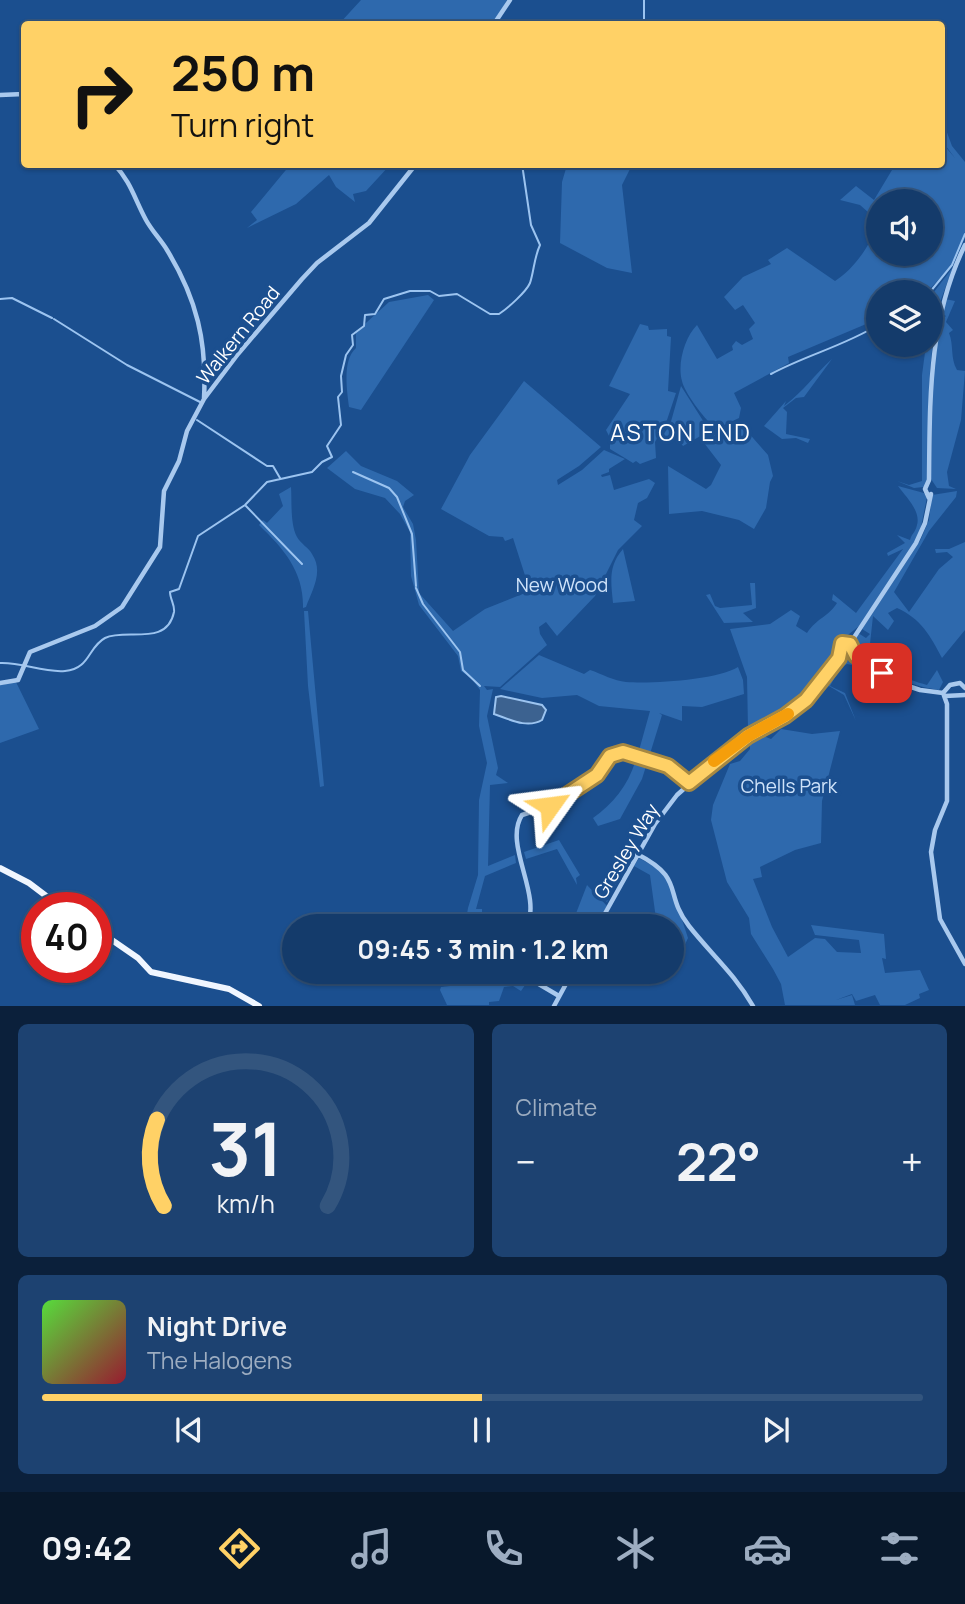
<!DOCTYPE html>
<html lang="en">
<head>
<meta charset="utf-8">
<style>
  body { margin:0; font-family:Manrope,sans-serif; background:#1d4271; color:#f1f3f6; height:100vh; display:flex; flex-direction:column; font-size:26px; white-space:nowrap }
  * { box-sizing:border-box; margin:0 }
  p { font-size:23px; color:#9dadc1 }
  .icon { flex:none; width:38px; height:38px; fill:none; stroke:currentColor; stroke-width:2; stroke-linecap:round; stroke-linejoin:round }
  .map { position:relative; height:1006px; overflow:hidden }
  .panel { display:flex; flex-direction:column; gap:18px; padding:18px; background:#0b203b; flex:1 }
  .panel>* { flex:none }
  .top-card { position:absolute; left:21px; top:21px; width:924px; height:147px; border-radius:7px; box-shadow:0 2px 5px #0004,0 0 0 2px #33557e; background:#ffd166; color:#111; overflow:hidden }
  .buttons { position:absolute; left:866px; top:189px; display:grid; gap:14px }
  .buttons a { display:grid; place-items:center; width:77px; height:77px; border-radius:50%; background:#143b6b; box-shadow:0 2px 5px #0004,0 0 0 2px #33557e; font-size:35px }
  .speed { position:absolute; left:21px; top:892px; display:flex; gap:14px; font-size:35px; font-weight:700; text-align:center }
  .speed>* { display:grid; place-content:center; width:91px; height:91px; border-radius:50%; background:#143b6b; box-shadow:0 2px 5px #0004,0 0 0 2px #33557e; line-height:1 }
  .speed .limit { border:10px solid #d22; background:#fff; color:#111 }
  .pin { position:absolute; display:grid; place-items:center; width:60px; height:60px; color:#fff; margin:-30px; border-radius:14px; box-shadow:0 4px 10px #0006 }
  .me { position:absolute; width:77px; margin:-38px; rotate:59deg; stroke-linejoin:round; filter:drop-shadow(0 0 5px #0008) }
  .turn { display:flex; align-items:center; gap:24px; height:147px; padding:0 35px; font-size:32px }
  .turn .icon { width:91px; height:91px; stroke-width:2.5 }
  .turn b { display:block; font-size:49px; line-height:60px }
  .big { font-size:52px; font-weight:700; line-height:1.1 }
  .panel .tile { flex:1; display:flex; flex-direction:column; justify-content:center; gap:10px; min-width:0; padding:0 24px; border-radius:10px; background:#1d4271 }
  .panel .dial { align-items:center; gap:0 }
  .dial svg { height:182px; overflow:visible; fill:none; stroke:#33557e; stroke-width:7; stroke-linecap:round; text-anchor:middle }
  .dial text { fill:#f1f3f6; stroke:none }
  .song { display:flex; align-items:center; gap:21px }
  .cover { width:84px; height:84px; border-radius:10px; background:linear-gradient(135deg,hsl(110 70% 55%),hsl(350 70% 35%)) }
  .played { height:7px; border-radius:4px; background:linear-gradient(90deg,#ffd166 50%,#33557e 50%) }
  .keys { display:flex; justify-content:space-around; direction:ltr }
  .heat { display:flex; justify-content:space-between; align-items:center; font-size:38px; direction:ltr }
  .panel .tiles { flex:1; display:grid; gap:18px; grid-template-columns:1fr 1fr }
  .tile:last-child { grid-column:span 2 }
  .trip { position:absolute; left:282px; top:914px; width:402px; height:70px; border-radius:35px; background:#143b6b; box-shadow:0 2px 5px #0004,0 0 0 2px #33557e; font-weight:700; line-height:70px; text-align:center }
  .tabs { display:flex; height:112px; justify-content:space-around; align-items:center; background:#08182b; color:#9dadc1 }
  .tabs .icon { width:49px; height:49px }
  .tabs .current { color:#ffd166 }
  .tabs b { font-size:32px; color:#f1f3f6 }
  .map>svg:first-child { display:block }
  .green { fill:#2e69ad; fill-rule:evenodd }
  .water { fill:#3c6290; stroke:#9cc4f0; stroke-width:2 }
  .lines { fill:none; stroke-linecap:round; stroke-linejoin:round }
  .stream { stroke:#9cc4f0; stroke-width:2 }
  .minor { stroke:#a9c9ee; stroke-width:4.5 }
  .major { stroke:#f0f6ff; stroke-width:6 }
  .route-casing { stroke:#a68842; stroke-width:18 }
  .route { stroke:#ffd166; stroke-width:12 }
  .slow { stroke:#f59e0b; stroke-width:12 }
  .labels { text-anchor:middle; dominant-baseline:central; stroke-width:7; stroke-linejoin:round; paint-order:stroke }
  .street-label { font-size:19px; fill:#fff; stroke:#1b4f8f }
  .park-label { font-size:19px; fill:#cfe3fa; stroke:#1b4f8f }
  .quarter-label { font-size:23px; letter-spacing:2px; fill:#fff; stroke:#1b4f8f }
</style>
</head>
<body>
<div class="map">
<svg width="965" height="1006" viewBox="0 0 965 1006">
  <rect width="100%" height="100%" fill="#1b4f8f"/>
  <path class="green" d="M361,0H507L493,24H339Z
    M942,119L952,146L965,162V238L952,265L927,292H878V319L788,357L789,363L734,393L741,408L739,418L722,426H713C704,418 684,392 682,381C677,363 685,337 697,325L717,359L733,350L732,346L736,341L742,345L753,339L749,329L755,323L743,305L735,310L724,297L743,277L771,264L768,260L787,248L835,281C854,269 874,242 877,220L860,205L840,200L856,186L874,200L895,165L942,164V143L955,158L942,141ZM931,201V254H878V201Z
    M290,165V164L390,165L366,191L353,194L355,202L336,187L329,175L296,204L247,228L257,220L251,212Z
    M567,165H632L622,185L632,273L607,268L560,243L562,182Z
    M953,267L936,313L930,370L927,483L924,487L914,488L897,481L909,485L922,481V375L926,345H931V296Z
    M428,295L434,300L361,410L349,407C347,391 342,360 356,348V332L389,302Z
    M945,299L955,301L946,322L953,330L949,333C954,345 950,358 957,370L965,371L961,420L947,472L949,486L956,489L937,488L931,479L933,366L942,319L946,316L942,314Z
    M640,324L648,326L649,330L667,329V336L671,337L668,391L676,393L667,420L655,442L656,458L640,464L636,461L633,463L610,449V438L606,430L630,394L609,386Z
    M832,359L804,397L796,398L783,408L787,412L786,434L810,439L808,443L796,438L782,439L764,426L786,401L784,406C803,392 815,374 832,359Z
    M524,381L601,447L579,466L557,480L558,485L582,470L604,450L625,459L609,469V472L601,475L602,477L610,475L614,490L649,479L655,483L647,498L638,503L634,520L642,526L618,550L595,596L557,636L546,622L539,627L540,634L547,645L500,687L484,686L487,690L493,689L487,716L498,768L496,775L508,783L490,785L488,866L515,855L516,863L485,876L476,909H482V926H465L468,908L478,875L479,800L487,763L479,726L480,690L472,679L461,671L458,656L419,605L411,576L410,532L400,514L385,498L355,489L327,468L346,451L361,466L397,481L414,495L405,501L403,507L413,524L416,540L419,593L453,631L485,609L530,591L513,538L505,541L503,537L489,536L441,509L470,455Z
    M681,386L707,427L704,434L683,446L674,433L675,429L668,439L663,435L670,425Z
    M739,422L768,455L773,476L770,482L766,508L754,529L739,520L702,511L669,514L668,466L706,489L711,485L721,465L701,439Z
    M898,486L924,493L927,497L920,532L913,546L859,626L838,643L832,658L805,697L782,716L748,729L747,677L730,629L770,624L791,610L800,616L796,626L807,633C817,618 828,617 837,603L832,600L833,594L856,613L903,549L888,556L887,553L905,543L897,535L910,540C912,533 915,533 917,525C921,511 906,497 898,486Z
    M291,487C292,502 290,524 297,537C301,544 309,548 312,554C324,572 312,590 306,607L303,608C304,572 284,549 259,525L263,520L267,523L283,506L279,494Z
    M957,491L956,497L929,531L894,592L909,612L939,569L953,557L947,552L936,553L935,549H949L965,542V630L942,658C930,635 921,619 897,608L888,613L894,621L888,630L873,616L869,653C883,671 906,679 927,685L937,670L943,682L939,690C916,687 839,665 858,633L866,638L870,634L862,629L920,541L929,520L932,495Z
    M623,549L635,601L613,603C611,582 608,566 623,549Z
    M750,583H755L756,608L743,613L753,622L724,623L706,595L710,594L715,606L720,608L752,605Z
    M304,611H308L324,786L320,787L308,686Z
    M539,655L584,674L590,670C602,674 614,681 626,682C652,684 717,680 738,667L743,680L744,694L702,707L682,706V721L659,713L662,715L649,757L638,754L650,711L599,706L577,695L542,698L500,689Z
    M846,658L853,659L862,667L847,664L840,668L830,686L845,693L856,721L844,695L829,686L806,708L768,732V728L805,706L837,665Z
    M16,682L39,729L0,743V685Z
    M781,729L812,734L840,731L822,801L821,843L795,850L760,867L762,877L753,879L772,927L788,957L815,938L825,939L837,952L861,953L859,940L815,935L811,925L884,934L886,959L882,958L885,973L920,970L929,990L919,994L920,998L905,1005H880L875,995L856,1001L852,994L836,1000L852,995L855,1005H785L781,984L773,969L751,934L749,918L727,882L711,820L713,805L730,764L740,761L750,749V743L764,730L766,737L771,739Z
    M636,759L647,763L642,779L620,819L598,826L593,818C614,803 629,784 636,759Z
    M559,840L580,875L576,878L577,885L557,849L526,859L524,852Z
    M627,855L630,858L607,902L597,892V888L617,870Z
    M639,858L662,871L671,886L688,938L682,951L672,945V926H657L650,875L634,866Z
    M587,885L607,906L596,926H576L575,916Z
    M476,971H496L502,981L527,975L528,981L521,991L513,986L504,987L499,1001L489,1002V1005H447L440,990L441,987L477,983Z"/>
  <path class="water" d="M501,696L542,705L546,710L542,720C527,729 509,719 494,714L496,697Z"/>
  <g class="lines">
    <path class="stream" d="M644,24V0
      M930,292L952,265L965,234
      M0,299L12,298L52,318
      M54,319L127,365L200,402
      M771,374C806,355 844,346 878,325
      M197,420L267,466H273L280,478
      M353,472L389,488L397,497L412,534L416,586
      M245,505L302,564
      M416,588L423,604L460,652L463,670L480,686
      M0,663C22,662 43,673 65,671C90,669 88,647 105,638C126,628 167,647 174,612C175,605 170,599 170,592L179,589L198,536L245,505L267,482L312,472L322,462L332,457L327,446L341,425L338,397L342,392L341,376L346,355L353,345L352,335L364,326L365,315L375,314L384,299L410,291H430L439,296L457,294L490,314H499C508,308 526,292 530,283C534,271 534,258 540,245L531,225L522,164"/>
    <path class="minor" d="M494,24L510,0
      M0,95L24,94
      M114,164C131,182 135,200 146,220C152,231 161,240 167,250C197,299 207,342 204,398
      M929,498L925,489L929,480C930,399 928,320 965,245
      M850,654L899,683L920,690L943,693
      M839,658L851,652L853,639
      M0,683L18,680L30,652L95,626L122,607L160,547L164,491L179,461L187,431L204,399L238,354L302,279L317,263L369,223L416,164
      M943,693L947,704V801L935,830L931,852L940,919L965,964
      M943,693L950,685L960,683L965,688
      M945,696L965,695
      M637,854C686,879 663,893 689,926C711,954 734,973 753,1006
      M527,926C542,894 503,844 522,815L550,806L574,792L597,775L615,753C641,749 671,766 689,783
      M598,926L655,824L677,795L728,750L806,700L839,658L840,645L853,639L916,543L925,523L931,494
      M532,971L537,983L559,996
      M554,1006L573,971"/>
    <path class="major" d="M0,868L29,883L62,908
      M96,929L138,958L151,972L229,989L259,1006"/>
  </g>
  <g class="lines">
    <defs>
      <path id="route" d="M550,806L597,775L610,756L623,752L668,766L689,783L748,736L785,716L806,700L839,658L842,643L850,644L856,656L882,673"/>
    </defs>
    <use href="#route" class="route-casing"/>
    <use href="#route" class="route"/>
    <path class="slow" d="M714,761L748,736L788,714"/>
  </g>
  <g class="labels">
    <g class="street-label">
      <text transform="translate(238 335) rotate(-51)">Walkern Road</text>
      <text transform="translate(626 851) rotate(-59)">Gresley Way</text>
    </g>
    <g class="park-label">
      <text x="562" y="585">New Wood</text>
      <text x="789" y="786">Chells Park</text>
    </g>
    <g class="quarter-label">
      <text x="681" y="432">ASTON END</text>
    </g>
  </g>
</svg>
<div class="buttons">
<a><svg class="icon" aria-label="sound" viewBox="0 0 24 24"><path d="M4 9h4l5-4v14l-5-4H4zM17 9q2 3 0 6"/></svg></a>
<a><svg class="icon" aria-label="layers" viewBox="0 0 24 24"><path d="M12 4l9 5-9 5-9-5zM3 14l9 5 9-5"/></svg></a>
</div>
<div class="speed"><div class="limit">40</div></div>
<div class="pin" style="left:882px;top:673px;background:#d93025"><svg class="icon" aria-label="arrive" viewBox="0 0 24 24"><path d="M6 21V4h12l-3 4 3 4H6"/></svg></div>
<svg class="me" style="left:550px;top:806px" viewBox="-20 -20 40 40"><path d="M0-17L14 15 0 8-14 15z" fill="#ffd166" stroke="#fff" stroke-width="4"/></svg>
<div class="trip">09:45 · 3 min · 1.2 km</div>
<div class="top-card">
<div class="turn"><svg class="icon" aria-label="right" viewBox="0 0 24 24"><path d="M7 20v-9h11M14 6l5 5-5 5"/></svg><div><b>250 m</b>Turn right</div></div>
</div>
</div>
<section class="panel">
<div class="tiles">
<div class="tile dial"><svg viewBox="0 0 100 80">
<path d="M14 69A42 42 0 1 1 86 69"/>
<path d="M14 69A42 42 0 0 1 11 31" stroke="#ffd166"/>
<text x="50" y="56" font-size="32" font-weight="700">31</text>
<text x="50" y="72" font-size="11">km/h</text>
</svg></div>
<div class="tile"><p>Climate</p>
<div class="heat"><a>−</a><b class="big">22°</b><a>+</a></div>
</div>
<div class="tile">
<div class="song"><i class="cover"></i><div><b>Night Drive</b><p>The Halogens</p></div></div>
<div class="played"></div>
<div class="keys"><svg class="icon" aria-label="previous" viewBox="0 0 24 24"><path d="M18 5L8 12l10 7zM5 5v14"/></svg><svg class="icon" aria-label="pause" viewBox="0 0 24 24"><path d="M8 5v14M16 5v14"/></svg><svg class="icon" aria-label="next" viewBox="0 0 24 24"><path d="M6 5l10 7-10 7zM19 5v14"/></svg></div>
</div>
</div>
</section>
<nav class="tabs">
<b>09:42</b>
<svg class="icon current" aria-label="directions" viewBox="0 0 24 24"><path d="M12 3l9 9-9 9-9-9zM9 14v-3h6M13 9l2 2-2 2"/></svg>
<svg class="icon" aria-label="music" viewBox="0 0 24 24"><path d="M9 18V5l10-2v13"/><circle cx="6" cy="18" r="3"/><circle cx="16" cy="16" r="3"/></svg>
<svg class="icon" aria-label="phone" viewBox="0 0 24 24"><path d="M5 4h4l2 5-3 2q2 4 5 5l2-3 5 2v4C11 20 4 13 5 4z"/></svg>
<svg class="icon" aria-label="climate" viewBox="0 0 24 24"><path d="M12 3v18M4 7l16 10M4 17L20 7"/></svg>
<svg class="icon" aria-label="car" viewBox="0 0 24 24"><path d="M5 17H2v-5l4-1 3-4h7l3 4 3 1v5h-3M9 17h6M6 11h13"/><circle cx="7" cy="17" r="2"/><circle cx="17" cy="17" r="2"/></svg>
<svg class="icon" aria-label="filters" viewBox="0 0 24 24"><path d="M4 7h16M4 17h16"/><circle cx="9" cy="7" r="2"/><circle cx="15" cy="17" r="2"/></svg>
</nav>
</body>
</html>
